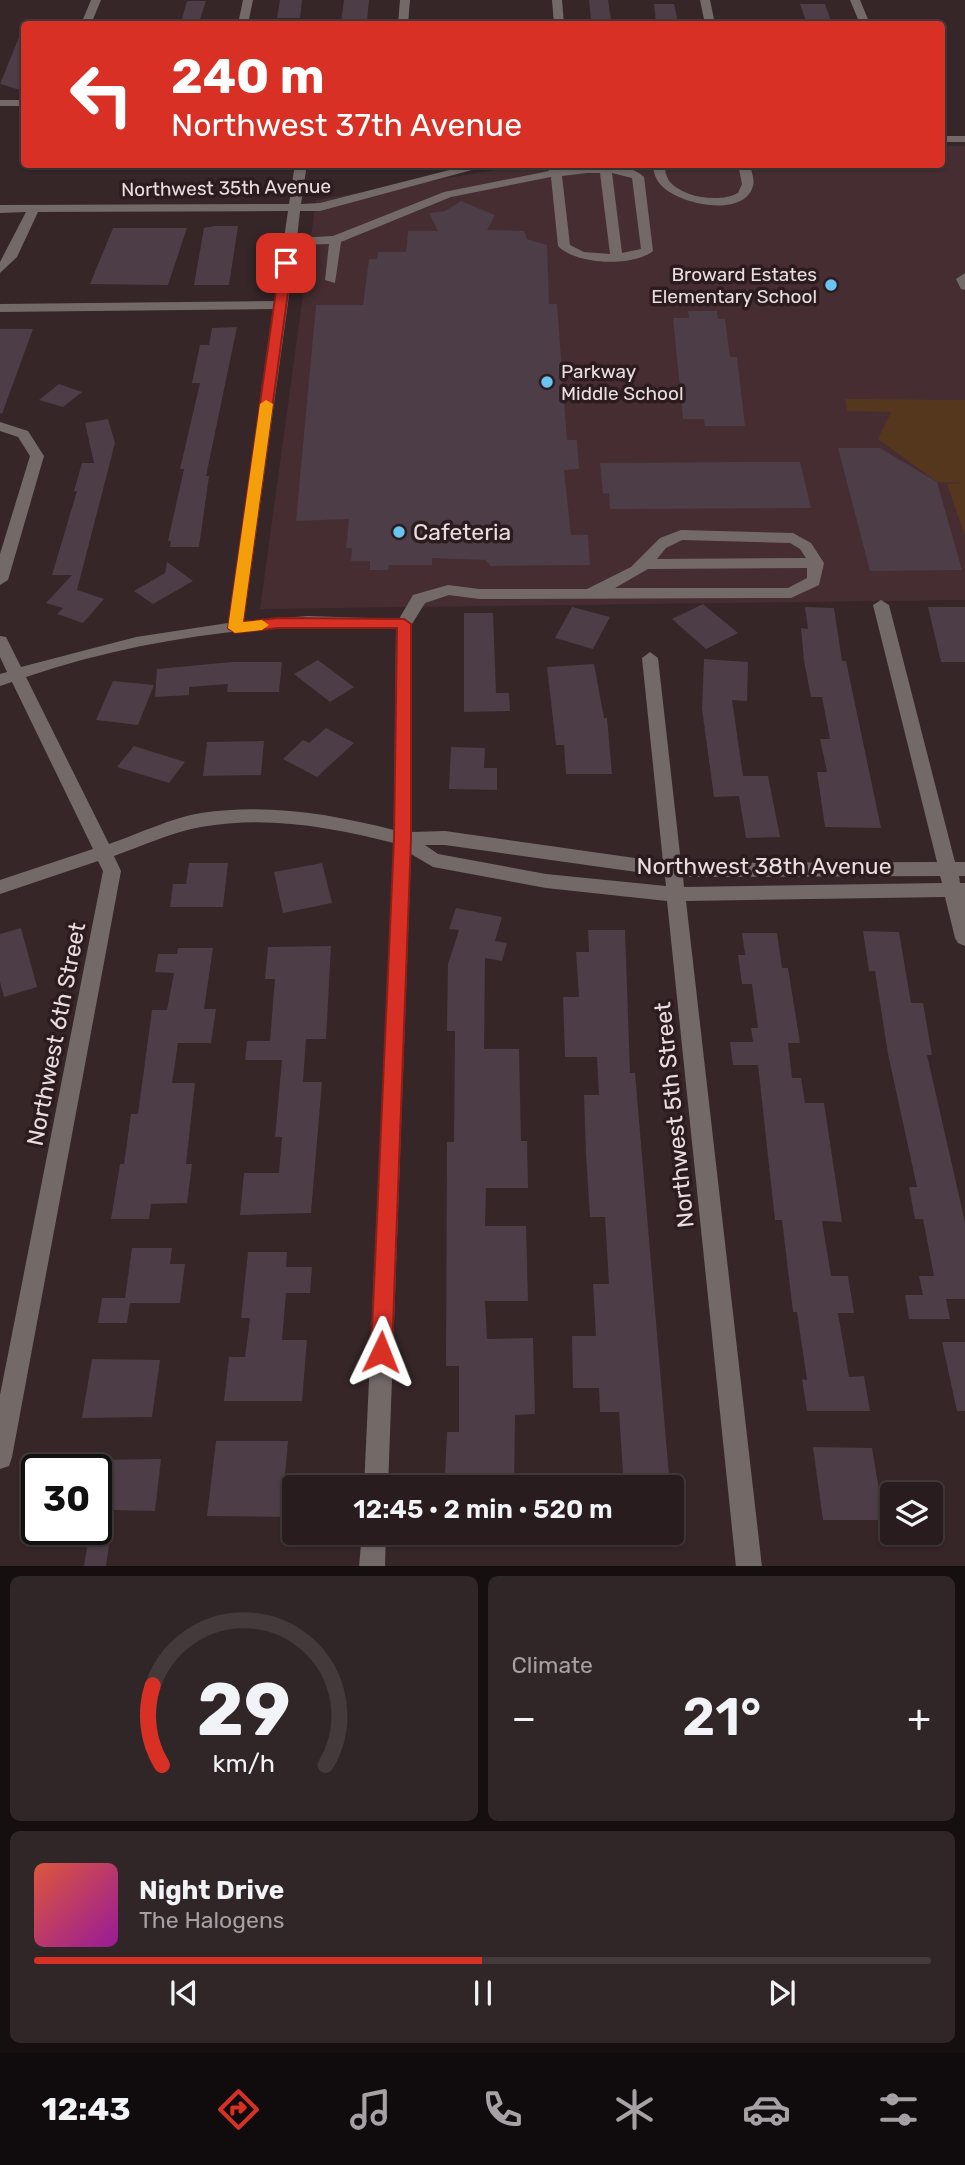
<!DOCTYPE html>
<html lang="en">
<head>
<meta charset="utf-8">
<style>
  body { margin:0; font-family:Rubik,sans-serif; background:#302527; color:#f1f3f6; height:100vh; display:flex; flex-direction:column; font-size:26px; white-space:nowrap }
  * { box-sizing:border-box; margin:0 }
  p { font-size:23px; color:#a5a1a4 }
  .icon { flex:none; width:38px; height:38px; fill:none; stroke:currentColor; stroke-width:2; stroke-linecap:round; stroke-linejoin:round }
  .map { position:relative; height:1566px; overflow:hidden }
  .details { display:flex; flex-direction:column; gap:10px; padding:10px; background:#160f10; flex:1 }
  .details>* { flex:none }
  .banner { position:absolute; left:21px; top:21px; width:924px; height:147px; border-radius:7px; box-shadow:0 2px 5px #0004,0 0 0 2px #443a3c; background:#d93025; color:#fff; overflow:hidden }
  .fabs { position:absolute; left:880px; top:1482px; display:grid; gap:14px }
  .fabs a { display:grid; place-items:center; width:63px; height:63px; border-radius:7px; background:#281c1e; box-shadow:0 2px 5px #0004,0 0 0 2px #443a3c; font-size:35px }
  .speed { position:absolute; left:21px; top:1454px; display:flex; gap:14px; font-size:35px; font-weight:700; text-align:center }
  .speed>* { display:grid; place-content:center; width:91px; height:91px; border-radius:50%; background:#281c1e; box-shadow:0 2px 5px #0004,0 0 0 2px #443a3c; line-height:1 }
  .speed .limit { border:4px solid #111; border-radius:10px; background:#fff; color:#111 }
  .pin { position:absolute; display:grid; place-items:center; width:60px; height:60px; color:#fff; margin:-30px; border-radius:14px; box-shadow:0 4px 10px #0006 }
  .me { position:absolute; width:77px; margin:-38px; rotate:2deg; stroke-linejoin:round; filter:drop-shadow(0 0 5px #0008) }
  .turn { display:flex; align-items:center; gap:24px; height:147px; padding:0 35px; font-size:32px }
  .turn .icon { width:91px; height:91px; stroke-width:2.5 }
  .turn b { display:block; font-size:49px; line-height:60px }
  .big { font-size:52px; font-weight:600; line-height:1.1 }
  .details .card { flex:1; display:flex; flex-direction:column; justify-content:center; gap:10px; min-width:0; padding:0 24px; border-radius:10px; background:#302527 }
  .details .dial { align-items:center; gap:0 }
  .dial svg { height:182px; overflow:visible; fill:none; stroke:#443a3c; stroke-width:7; stroke-linecap:round; text-anchor:middle }
  .dial text { fill:#f1f3f6; stroke:none }
  .song { display:flex; align-items:center; gap:21px }
  .cover { width:84px; height:84px; border-radius:10px; background:linear-gradient(135deg,hsl(10 70% 55%),hsl(300 70% 35%)) }
  .played { height:7px; border-radius:4px; background:linear-gradient(90deg,#d93025 50%,#443a3c 50%) }
  .keys { display:flex; justify-content:space-around; direction:ltr }
  .heat { display:flex; justify-content:space-between; align-items:center; font-size:38px; direction:ltr }
  .details .tiles { flex:1; display:grid; gap:10px; grid-template-columns:1fr 1fr }
  .card:last-child { grid-column:span 2 }
  .trip { position:absolute; left:282px; top:1475px; width:402px; height:70px; border-radius:7px; background:#281c1e; box-shadow:0 2px 5px #0004,0 0 0 2px #443a3c; font-weight:600; line-height:70px; text-align:center }
  .menu { display:flex; height:112px; justify-content:space-around; align-items:center; background:#100b0c; color:#a5a1a4 }
  .menu .icon { width:49px; height:49px }
  .menu .selected { color:#d93025 }
  .menu b { font-size:32px; color:#f1f3f6 }
  .map>svg:first-child { display:block }
  .built { fill:#452d31 }
  .green { fill:#54371d }
  .building { fill:#4c3d46 }
  .lines { fill:none; stroke-linecap:round; stroke-linejoin:round }
  .minor { fill:#736a68; fill-rule:evenodd }
  .route { fill:#d93025; stroke:#8d1f18; stroke-width:2 }
  .slow { fill:#f59e0b }
  .poi-dot { fill:#69c4f1; stroke:#2c1c1f; stroke-width:2.5 }
  .labels { text-anchor:middle; dominant-baseline:central; stroke-width:7; stroke-linejoin:round; paint-order:stroke }
  .far-street-label { font-size:19px; fill:#e9dedf; stroke:#2c1c1f }
  .far-poi-label { font-size:19px; fill:#e9dedf; stroke:#2c1c1f; text-anchor:end }
  .poi-label { font-size:23px; fill:#e9dedf; stroke:#2c1c1f; text-anchor:start }
  .street-label { font-size:23px; fill:#e9dedf; stroke:#2c1c1f }
</style>
</head>
<body>
<div class="map">
<svg width="965" height="1567" viewBox="0 0 965 1567">
  <rect width="100%" height="100%" fill="#362628"/>
  <path class="built" d="M942,146H965V600L260,609L316,200L525,165L942,164Z"/>
  <path class="green" d="M845,399L965,400V536L947,484L962,483L937,482L878,439L891,412L847,411Z"/>
  <path class="building" d="M280,0H302L300,18H277Z
    M344,0H369L367,22H341Z
    M589,0H608L611,20H591Z
    M187,1H206L199,22H181Z
    M654,4H674L678,22H656Z
    M800,4H825L832,24H807Z
    M24,25V91L0,84Z
    M461,201L495,215L487,230L524,231L527,239L547,245L549,304H557L567,440H577L579,469L564,470L571,535H588L590,565L490,566L486,560L432,558V565H389L388,570H370V561H351L352,548H346L349,519L296,521L316,305H363L369,259H377L378,252H406L408,231H438L429,213L445,211Z
    M215,226H238L229,285H194L204,228Z
    M113,228H187L168,285L90,284Z
    M688,311H717L718,319H725L730,357H737L745,426H705L704,419H683L673,318H689Z
    M237,327L206,476H209L199,547H170L171,541H168L184,469H180L200,383H192L200,345H209L212,328Z
    M0,329H33L2,414L0,413Z
    M59,384L82,392L63,407L39,400Z
    M108,419L115,443L77,590L104,599L83,623L57,614L63,608L46,603L72,575H52L77,491H74L82,463H94L85,423Z
    M838,448H880L937,482L962,570L870,571Z
    M744,462H800L811,508L610,509L609,493L603,494L600,463Z
    M167,562L193,581L153,604L134,591L165,573Z
    M703,604L738,633L706,649L672,619Z
    M572,607L610,617L593,649L555,638Z
    M805,607L834,608L842,661H846L881,828L825,827L817,772H827L820,739H830L822,697H811L804,661L801,628L808,629Z
    M928,607H965V662H941Z
    M464,613H493L496,693H509L510,711L464,712Z
    M704,659L748,662L747,701L732,700L743,776H768L780,837L746,838L739,796L714,797L702,709Z
    M318,660L354,687L330,702L294,674Z
    M232,662H282L279,692H227L228,684L189,687V695L155,697L157,669Z
    M594,664L604,718H607L612,774H566L564,745H556L547,667Z
    M113,681L154,685L138,725L96,720Z
    M326,728L354,743L317,777L283,759L303,740L309,743Z
    M264,741L261,775L203,776L207,742Z
    M134,746L185,762L169,783L117,767Z
    M451,747L485,748L484,768H497V790L449,789Z
    M189,863H228L223,907H170L173,884H186Z
    M322,863L332,903L283,913L274,872Z
    M456,908L502,917L495,941L507,943L502,961L485,958L484,1049H519L521,1141H527L528,1188H486L485,1226H526L528,1301H485L487,1339L533,1338L535,1414L515,1415L514,1488H458V1475L445,1474L447,1432H459V1366H446L447,1142H454L455,1031H447L448,964L459,930L449,929Z
    M21,928L37,987L4,997L0,982V934Z
    M588,930H625L630,1073H635L670,1488H624L619,1412H600L599,1388H573L572,1336H596L593,1284H609L605,1217H590L586,1154L584,1095H599L597,1057H565L563,997H579L576,952H589Z
    M863,931L899,932L911,1003H923L932,1055H927L965,1222V1299H946L950,1319H909L905,1295H923L919,1276H934L923,1219H915L909,1187H917L888,1054L875,971H869Z
    M742,933H777L782,968H788L800,1043H788L792,1078H801L805,1103H824L842,1222L822,1221L831,1276H848L854,1313H838L849,1377L864,1376L870,1411H807L802,1379L807,1380L797,1312H793L782,1220H775L758,1065H733L730,1042H753L751,1028H758L752,984H742L738,955H745Z
    M331,946L326,1039H306L303,1082H322L311,1213L240,1215L244,1173H279L282,1137H275L282,1060H245L247,1041H270L275,979H265L268,947Z
    M178,948H213L204,1009H216L211,1043H178L172,1083H195L186,1164H192L187,1203L151,1204L149,1219H111L120,1164H124L131,1114H138L152,1010H167L174,973L155,972L158,954H177Z
    M132,1248H172L170,1264H185L180,1303H130L127,1323H98L102,1298H125Z
    M248,1252H287L286,1267H312L310,1293H286L282,1340H307L302,1401H224L229,1357H245L250,1318H241Z
    M942,1342H965V1411H957Z
    M92,1359L160,1360L152,1417L82,1418Z
    M216,1441H288L283,1497H294V1517L207,1516Z
    M813,1447L872,1448L884,1520H823Z
    M161,1459L155,1511L114,1510L106,1566H84L90,1530H96V1460Z"/>
  <g class="lines">
    <path class="minor" d="M91,0H101L91,24H81Z
      M243,0H253L248,24H238Z
      M400,0H410L408,24H398Z
      M552,0H562L564,24H554Z
      M700,0H710L715,24H705Z
      M850,0H860L870,24H860Z
      M0,100H24V106H0Z
      M942,136H965V142H942Z
      M295,164H307L301,204L320,203L473,164H494L320,211H300L297,238L333,236L444,192L549,171L545,164H556L559,169C583,166 625,159 644,177L653,251C633,267 576,265 558,246L551,177L451,197L341,242L335,283L325,280L329,244L296,245L244,621L308,616L399,619L413,595L448,585L479,589H587L631,567L660,538L681,530L793,533L811,543L824,563L819,585L791,598L479,599L449,595L425,603L412,624V832L445,831L663,862L642,658L650,652L658,658L681,863L937,862L873,605L881,600L889,605L955,862H965V876H959L960,883H965V946L958,943L955,938L945,897L686,901L762,1567H736L667,901L546,888L433,867L411,854L388,1488H364L394,843C332,827 265,815 201,827C172,832 142,846 114,856L121,871L12,1457L9,1466L0,1469V1395L103,871L98,861L0,894V880L93,849L12,682L0,686V674L7,672L0,657V636L6,637L21,667L136,637L228,623L274,309L0,312V304L275,301L288,211L38,212L17,257L0,273V262L26,212L0,213V205L289,204ZM587,173H600L610,254L584,252L570,245L562,176ZM612,173L632,178L641,249L622,253ZM682,540L790,543L800,549L806,558L657,559L666,548ZM807,568V578L788,588H615L648,569ZM292,627L396,629L394,830C332,814 266,803 201,813C171,818 138,834 109,844L26,677C112,648 203,632 292,627ZM425,845H445L665,876L666,886L546,874L438,854ZM940,876L942,883L684,887L683,877Z
      M652,164H664C665,170 666,176 669,181C683,198 720,203 738,193L742,184L738,164H750C751,171 755,179 753,186C744,219 677,204 661,185C655,179 654,172 652,164Z
      M965,273V290L961,289L956,279Z
      M0,422L28,431L44,456L8,580L0,585V554L30,456L18,437L0,431Z
      M362,1533H386L385,1567H359Z"/>
  </g>
  <path class="route" d="M286,260L292,263L243,622L278,618L404,619L411,624V839L392,1352L389,1360L381,1363L374,1360L371,1352L394,839L397,628H278L235,633L228,628L280,263Z"/>
  <path class="slow" d="M266,400L273,404L243,622L262,620L269,625L262,630L235,633L228,628L260,404Z"/>
  <g class="poi-dot">
    <circle cx="831" cy="285" r="7"/>
    <circle cx="547" cy="382" r="7"/>
    <circle cx="399" cy="532" r="7"/>
  </g>
  <g class="labels">
    <g class="far-street-label">
      <text transform="translate(226 188) rotate(-1)">Northwest 35th Avenue</text>
    </g>
    <g class="far-poi-label">
      <text x="817" y="274">Broward Estates<tspan x="817" dy="22">Elementary School</tspan></text>
      <text x="561" y="371" text-anchor="start">Parkway<tspan x="561" dy="22">Middle School</tspan></text>
    </g>
    <g class="poi-label">
      <text x="413" y="532">Cafeteria</text>
    </g>
    <g class="street-label">
      <text x="764" y="866">Northwest 38th Avenue</text>
      <text transform="translate(56 1034) rotate(-79)">Northwest 6th Street</text>
      <text transform="translate(674 1115) rotate(-96)">Northwest 5th Street</text>
    </g>
  </g>
</svg>
<div class="fabs">
<a><svg class="icon" aria-label="layers" viewBox="0 0 24 24"><path d="M12 4l9 5-9 5-9-5zM3 14l9 5 9-5"/></svg></a>
</div>
<div class="speed"><div class="limit">30</div></div>
<div class="pin" style="left:286px;top:263px;background:#d93025"><svg class="icon" aria-label="arrive" viewBox="0 0 24 24"><path d="M6 21V4h12l-3 4 3 4H6"/></svg></div>
<svg class="me" style="left:381px;top:1352px" viewBox="-20 -20 40 40"><path d="M0-17L14 15 0 8-14 15z" fill="#d93025" stroke="#fff" stroke-width="4"/></svg>
<div class="trip">12:45 · 2 min · 520 m</div>
<div class="banner">
<div class="turn"><svg class="icon" aria-label="left" viewBox="0 0 24 24"><path d="M17 20v-9H6M10 6l-5 5 5 5"/></svg><div><b>240 m</b>Northwest 37th Avenue</div></div>
</div>
</div>
<section class="details">
<div class="tiles">
<div class="card dial"><svg viewBox="0 0 100 80">
<path d="M14 69A42 42 0 1 1 86 69"/>
<path d="M14 69A42 42 0 0 1 10 34" stroke="#d93025"/>
<text x="50" y="56" font-size="32" font-weight="700">29</text>
<text x="50" y="72" font-size="11">km/h</text>
</svg></div>
<div class="card"><p>Climate</p>
<div class="heat"><a>−</a><b class="big">21°</b><a>+</a></div>
</div>
<div class="card">
<div class="song"><i class="cover"></i><div><b>Night Drive</b><p>The Halogens</p></div></div>
<div class="played"></div>
<div class="keys"><svg class="icon" aria-label="previous" viewBox="0 0 24 24"><path d="M18 5L8 12l10 7zM5 5v14"/></svg><svg class="icon" aria-label="pause" viewBox="0 0 24 24"><path d="M8 5v14M16 5v14"/></svg><svg class="icon" aria-label="next" viewBox="0 0 24 24"><path d="M6 5l10 7-10 7zM19 5v14"/></svg></div>
</div>
</div>
</section>
<nav class="menu">
<b>12:43</b>
<svg class="icon selected" aria-label="directions" viewBox="0 0 24 24"><path d="M12 3l9 9-9 9-9-9zM9 14v-3h6M13 9l2 2-2 2"/></svg>
<svg class="icon" aria-label="music" viewBox="0 0 24 24"><path d="M9 18V5l10-2v13"/><circle cx="6" cy="18" r="3"/><circle cx="16" cy="16" r="3"/></svg>
<svg class="icon" aria-label="phone" viewBox="0 0 24 24"><path d="M5 4h4l2 5-3 2q2 4 5 5l2-3 5 2v4C11 20 4 13 5 4z"/></svg>
<svg class="icon" aria-label="climate" viewBox="0 0 24 24"><path d="M12 3v18M4 7l16 10M4 17L20 7"/></svg>
<svg class="icon" aria-label="car" viewBox="0 0 24 24"><path d="M5 17H2v-5l4-1 3-4h7l3 4 3 1v5h-3M9 17h6M6 11h13"/><circle cx="7" cy="17" r="2"/><circle cx="17" cy="17" r="2"/></svg>
<svg class="icon" aria-label="filters" viewBox="0 0 24 24"><path d="M4 7h16M4 17h16"/><circle cx="9" cy="7" r="2"/><circle cx="15" cy="17" r="2"/></svg>
</nav>
</body>
</html>
